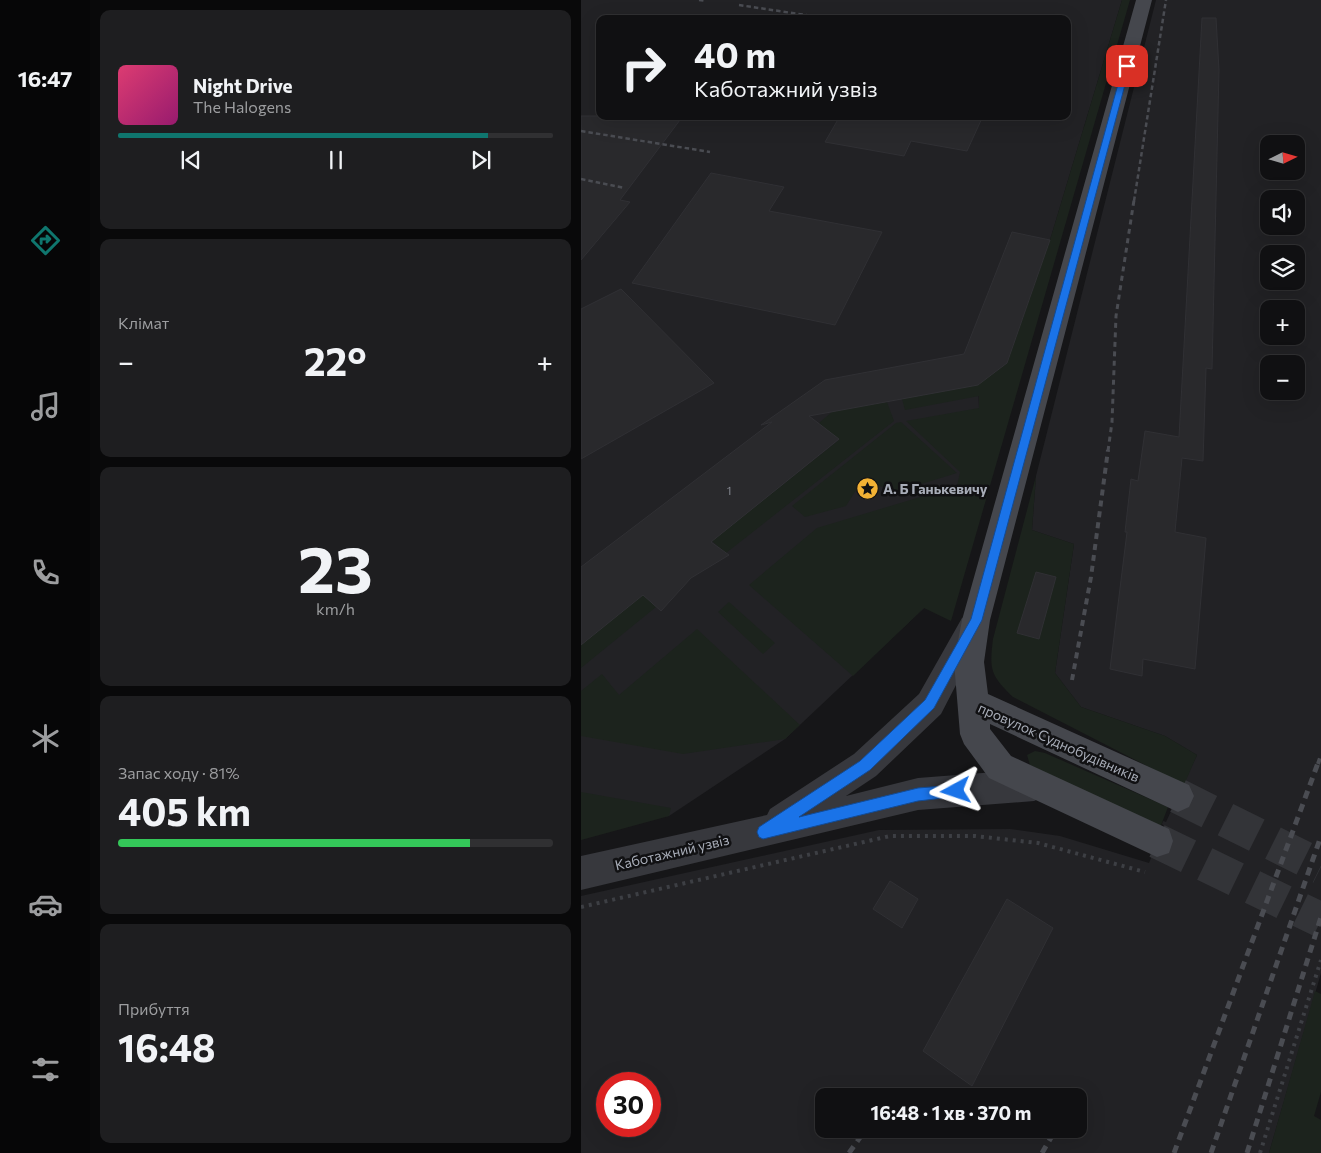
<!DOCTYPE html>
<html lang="uk">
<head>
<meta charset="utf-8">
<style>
  body { margin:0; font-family:Commissioner,sans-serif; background:#1e1e20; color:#f1f3f6; height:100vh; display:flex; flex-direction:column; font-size:19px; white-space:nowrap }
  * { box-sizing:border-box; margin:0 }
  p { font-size:16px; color:#9c9d9f }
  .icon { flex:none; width:28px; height:28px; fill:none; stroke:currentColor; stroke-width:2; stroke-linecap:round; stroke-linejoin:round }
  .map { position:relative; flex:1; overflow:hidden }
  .panel { display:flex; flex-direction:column; gap:10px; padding:10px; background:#09090a; width:491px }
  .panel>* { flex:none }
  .hud { position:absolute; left:15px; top:15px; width:475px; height:105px; border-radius:10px; box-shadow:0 5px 20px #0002,0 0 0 1px #303032; background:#101012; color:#f1f3f6; overflow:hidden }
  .needle { width:32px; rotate:85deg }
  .controls { position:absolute; left:679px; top:135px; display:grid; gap:10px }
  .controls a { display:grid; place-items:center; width:45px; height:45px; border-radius:10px; background:#101012; box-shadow:0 5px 20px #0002,0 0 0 1px #303032; font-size:25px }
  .speed { position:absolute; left:15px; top:1072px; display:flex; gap:10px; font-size:25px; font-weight:700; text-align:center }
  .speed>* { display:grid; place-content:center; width:65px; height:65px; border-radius:50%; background:#101012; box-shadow:0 5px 20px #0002,0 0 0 1px #303032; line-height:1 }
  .speed .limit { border:8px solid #d22; background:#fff; color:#111 }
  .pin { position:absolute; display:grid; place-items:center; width:42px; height:42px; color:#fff; margin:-21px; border-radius:10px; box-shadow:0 2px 8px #0006 }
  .me { position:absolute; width:55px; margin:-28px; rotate:265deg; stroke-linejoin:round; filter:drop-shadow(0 0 4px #0008) }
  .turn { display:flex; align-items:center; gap:18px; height:105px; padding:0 15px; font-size:22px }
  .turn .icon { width:65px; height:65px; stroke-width:2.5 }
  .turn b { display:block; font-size:35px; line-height:42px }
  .big { font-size:38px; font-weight:700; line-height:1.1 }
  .panel .tile { flex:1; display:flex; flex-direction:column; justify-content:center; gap:8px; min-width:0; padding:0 18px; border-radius:10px; background:#1e1e20 }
  .panel .dial { align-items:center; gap:0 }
  .dial b { font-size:65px; line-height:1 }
  .song { display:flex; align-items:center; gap:15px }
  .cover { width:60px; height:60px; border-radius:8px; background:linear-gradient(135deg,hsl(340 70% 55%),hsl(320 70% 35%)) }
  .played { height:5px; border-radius:2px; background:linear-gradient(90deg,#0f766e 85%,#303032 85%) }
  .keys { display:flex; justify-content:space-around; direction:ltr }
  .heat { display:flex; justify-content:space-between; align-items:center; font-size:28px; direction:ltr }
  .charge { height:8px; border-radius:4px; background:linear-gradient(90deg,#34c759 81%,#303032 0) }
  .trip { position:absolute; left:234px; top:1088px; width:272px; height:50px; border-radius:10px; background:#101012; box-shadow:0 5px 20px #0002,0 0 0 1px #303032; font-weight:700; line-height:50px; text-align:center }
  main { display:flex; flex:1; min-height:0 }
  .dock { display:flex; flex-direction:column; width:90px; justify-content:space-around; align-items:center; background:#060607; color:#9c9d9f }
  .dock .icon { width:35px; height:35px }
  .dock .selected { color:#0f766e }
  .dock b { font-size:22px; color:#f1f3f6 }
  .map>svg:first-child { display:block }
  .built { fill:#222225; fill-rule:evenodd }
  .green { fill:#1c231d }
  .building { fill:#29292c; stroke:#303034 }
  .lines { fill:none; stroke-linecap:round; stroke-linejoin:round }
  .secondary-tunnel { stroke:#333438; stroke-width:35; stroke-dasharray:35 18; stroke-linecap:butt }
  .path { stroke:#3d3f44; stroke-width:4; stroke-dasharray:3 5; stroke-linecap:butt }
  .street { fill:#37383d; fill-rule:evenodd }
  .secondary { fill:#45474d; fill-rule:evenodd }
  .rail-far3 { stroke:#4a4c52; stroke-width:2.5; stroke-dasharray:4.5 3; stroke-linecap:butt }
  .rail-far2 { stroke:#4a4c52; stroke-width:3; stroke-dasharray:5 4.5; stroke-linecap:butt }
  .rail-far1 { stroke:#4a4c52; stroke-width:4; stroke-dasharray:6 5; stroke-linecap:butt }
  .rail { stroke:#4a4c52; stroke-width:5; stroke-dasharray:8 6; stroke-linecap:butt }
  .route { fill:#1a73e8; stroke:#114b97 }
  .labels { text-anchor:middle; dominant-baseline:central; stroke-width:5; stroke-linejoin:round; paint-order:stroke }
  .number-label { font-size:11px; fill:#888b94 }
  .poi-label { font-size:14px; font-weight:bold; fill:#a8adb8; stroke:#111113; text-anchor:start }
  .street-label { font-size:14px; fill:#a8adb8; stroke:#111113 }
</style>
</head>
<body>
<main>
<nav class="dock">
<b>16:47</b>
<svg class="icon selected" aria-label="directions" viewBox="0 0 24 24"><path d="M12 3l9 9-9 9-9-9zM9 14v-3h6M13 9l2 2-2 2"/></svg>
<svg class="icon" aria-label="music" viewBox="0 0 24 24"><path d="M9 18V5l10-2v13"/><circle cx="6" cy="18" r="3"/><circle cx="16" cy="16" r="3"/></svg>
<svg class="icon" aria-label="phone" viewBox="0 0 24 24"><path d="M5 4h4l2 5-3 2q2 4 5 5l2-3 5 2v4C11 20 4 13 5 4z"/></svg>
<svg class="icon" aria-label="climate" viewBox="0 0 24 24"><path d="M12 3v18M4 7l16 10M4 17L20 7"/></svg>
<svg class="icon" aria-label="car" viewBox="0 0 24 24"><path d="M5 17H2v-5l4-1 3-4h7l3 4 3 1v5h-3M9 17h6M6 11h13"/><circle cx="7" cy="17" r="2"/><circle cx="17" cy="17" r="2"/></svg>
<svg class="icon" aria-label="filters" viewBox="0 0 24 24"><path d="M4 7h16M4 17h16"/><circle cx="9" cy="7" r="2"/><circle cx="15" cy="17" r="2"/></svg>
</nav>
<section class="panel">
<div class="tile">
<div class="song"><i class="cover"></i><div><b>Night Drive</b><p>The Halogens</p></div></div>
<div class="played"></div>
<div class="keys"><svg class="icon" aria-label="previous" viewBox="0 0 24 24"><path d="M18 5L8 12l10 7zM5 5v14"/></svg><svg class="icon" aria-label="pause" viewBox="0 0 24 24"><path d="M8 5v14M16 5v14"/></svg><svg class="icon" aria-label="next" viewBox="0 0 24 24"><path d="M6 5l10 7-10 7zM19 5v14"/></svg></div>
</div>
<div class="tile"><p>Клімат</p>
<div class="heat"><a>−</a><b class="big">22°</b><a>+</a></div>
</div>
<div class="tile dial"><b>23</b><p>km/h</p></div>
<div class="tile"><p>Запас ходу · 81%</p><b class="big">405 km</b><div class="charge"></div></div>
<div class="tile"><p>Прибуття</p><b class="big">16:48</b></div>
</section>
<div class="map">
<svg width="740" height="1153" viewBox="0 0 740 1153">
  <rect width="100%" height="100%" fill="#161618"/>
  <path class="built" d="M0,0H541L469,240L426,363L397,385L398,408L343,608L204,739L88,816L0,832ZM19,19H486V116H19Z
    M575,0H740V973L688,1153H0V896L298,830L429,829L479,836L568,863L583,826L581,824L582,821L585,822L616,755L584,736L500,707L474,673L493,544L451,530L455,476ZM688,144H715V171H688ZM688,199H715V226H688ZM688,254H715V281H688ZM688,309H715V336H688ZM688,364H715V391H688ZM26,1084H69V1126H26ZM242,1096H498V1129H242Z"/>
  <path class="green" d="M541,0H549L370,621L343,608L272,676L168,585L236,528L376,486L379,472L325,421L398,408V396L324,410L321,399L397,385L426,363L469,240Z
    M306,402L313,421L145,553L131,541L258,440L238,423L252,411Z
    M320,422L376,473L314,492L291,483L277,487L265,506L224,517L211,506L315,423Z
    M455,476L451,530L493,544L474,673L500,707L584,736L616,755L603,785L432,697C410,675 408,671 412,639Z
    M62,595L75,607L0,668V645Z
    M148,602L194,643L182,654L137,612Z
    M116,629L219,725L204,739L102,754L0,736V691L21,674L38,695Z
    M454,751L464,753L587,807L579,828L449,765L446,755Z
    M0,792L90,808L88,816L0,840Z
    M734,991L740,994V1092L733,1116L740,1120V1153H688Z"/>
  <path class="building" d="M621,18H635L638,70L631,369L625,368L622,461L601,458L594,532L625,538L614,669L562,659L561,676L529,669L546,532H544L550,479L557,481L564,431L598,437Z
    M0,116H102L39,200L49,202L0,260Z
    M259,116H402L386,151L330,141L323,156L244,142Z
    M130,173L203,187L188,211L301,232L254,325L51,283Z
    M431,232L469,240L426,363L397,385L228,416L258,439L130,542L148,555L110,578L80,611L62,595L0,645V567L191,422L180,425L244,380L383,354Z
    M40,289L133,383L0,459V309Z
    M455,572L475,577L458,639L436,633Z
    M309,881L337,899L321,928L292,909Z
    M426,899L472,928L391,1086L342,1051Z"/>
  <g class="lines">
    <path class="secondary-tunnel" d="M597,796L740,867
      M576,841L740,920"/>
    <path class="path" d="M0,907L309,836H394L457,843L564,872
      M679,1153L740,960"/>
    <path class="street" d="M391,614L401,618L405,627L360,714L295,776L265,796L337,778L453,769L464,774L469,785L464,796L453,801L337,810L0,890V856L186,815L189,809L273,754L338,694L381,618Z"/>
    <path class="secondary" d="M555,0H571L409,620L403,662L407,694L608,785L613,796L608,807L597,812L409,724V729L430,756L588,829L592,841L588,853L576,857L408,778L383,744L379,734L373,662L381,620Z"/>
    <path class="rail-far3" d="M118,0L125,1
      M158,5L231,16
      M0,131L129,152
      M0,179L44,188
      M553,201L585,0"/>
    <path class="rail-far2" d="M527,451L531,422L535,316L553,200"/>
    <path class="rail-far1" d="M491,680L510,577L527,450
      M737,764L740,755"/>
    <path class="rail" d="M495,1096L499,1089
      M268,1153L285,1129
      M461,1153L475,1129
      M593,1153L737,763
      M630,1153L740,836
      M666,1153L740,917"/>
  </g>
  <path class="route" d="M546,63L549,66L401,620L353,708L289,770L218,817L337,788L375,785L380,787L382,791L380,796L337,801L182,839L178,837L176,832L178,827L279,761L344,700L390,619L542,66Z"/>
  <defs>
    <symbol id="sight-disc" viewBox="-11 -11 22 22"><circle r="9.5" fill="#f2b134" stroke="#111113"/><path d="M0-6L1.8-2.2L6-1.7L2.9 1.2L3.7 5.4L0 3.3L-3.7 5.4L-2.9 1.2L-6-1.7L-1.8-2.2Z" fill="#111"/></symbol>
  </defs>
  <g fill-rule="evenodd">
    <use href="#sight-disc" x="274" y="476" width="25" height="25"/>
  </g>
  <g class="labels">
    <g class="number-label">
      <text x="148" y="490">1</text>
    </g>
    <g class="poi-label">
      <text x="302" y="488">А. Б Ганькевичу</text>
    </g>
    <g class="street-label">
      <text transform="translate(478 742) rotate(24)">провулок Суднобудівників</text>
      <text transform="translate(91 852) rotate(-13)">Каботажний узвіз</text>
    </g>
  </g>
</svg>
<div class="controls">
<a><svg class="needle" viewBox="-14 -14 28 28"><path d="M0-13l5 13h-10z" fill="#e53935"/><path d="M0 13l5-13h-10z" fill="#9c9d9f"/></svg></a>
<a><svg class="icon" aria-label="sound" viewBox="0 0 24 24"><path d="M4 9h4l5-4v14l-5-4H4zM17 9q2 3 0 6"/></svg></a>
<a><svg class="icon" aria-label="layers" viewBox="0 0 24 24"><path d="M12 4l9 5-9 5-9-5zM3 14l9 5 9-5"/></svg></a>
<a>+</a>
<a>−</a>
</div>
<div class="speed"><div class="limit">30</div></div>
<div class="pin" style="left:546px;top:66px;background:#d93025"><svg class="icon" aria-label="arrive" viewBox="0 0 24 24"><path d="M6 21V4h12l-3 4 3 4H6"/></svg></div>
<svg class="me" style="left:375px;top:791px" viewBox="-20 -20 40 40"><path d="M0-17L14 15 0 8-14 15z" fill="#1a73e8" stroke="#fff" stroke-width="4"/></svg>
<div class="trip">16:48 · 1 хв · 370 m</div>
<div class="hud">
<div class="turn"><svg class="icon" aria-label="right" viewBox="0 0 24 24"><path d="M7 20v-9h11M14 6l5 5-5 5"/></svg><div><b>40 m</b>Каботажний узвіз</div></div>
</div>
</div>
</main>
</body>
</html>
